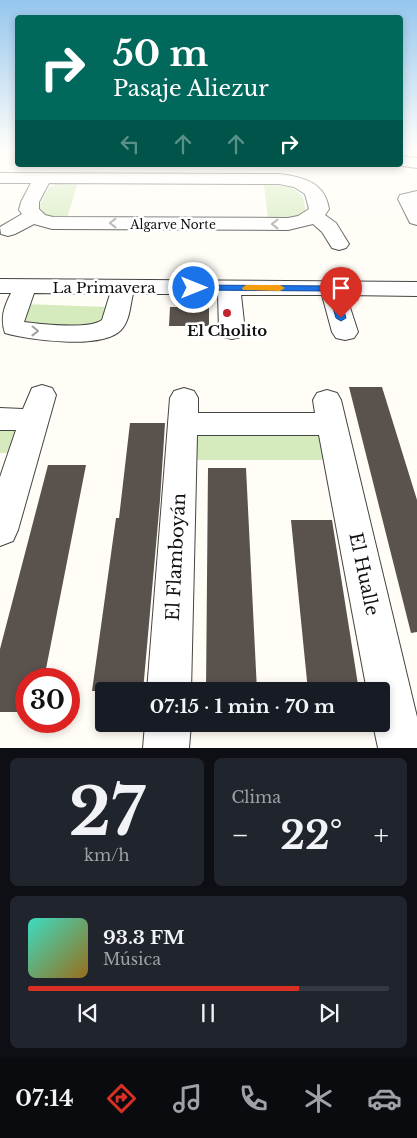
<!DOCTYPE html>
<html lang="es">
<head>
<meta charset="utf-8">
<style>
  body { margin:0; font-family:"Libre Baskerville",serif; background:#20242c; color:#f1f3f6; height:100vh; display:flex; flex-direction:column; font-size:19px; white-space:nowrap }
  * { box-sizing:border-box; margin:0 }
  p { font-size:16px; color:#9ea1a6 }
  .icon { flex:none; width:28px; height:28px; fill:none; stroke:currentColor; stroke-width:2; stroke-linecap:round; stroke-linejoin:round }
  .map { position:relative; height:748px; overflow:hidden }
  .panel { display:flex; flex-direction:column; gap:10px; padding:10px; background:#0d0f14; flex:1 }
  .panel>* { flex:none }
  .guide { position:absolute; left:15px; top:15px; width:388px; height:152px; border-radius:5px; box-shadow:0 2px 8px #0003; background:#00695c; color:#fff; overflow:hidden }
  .speed { position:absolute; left:15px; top:668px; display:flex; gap:10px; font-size:25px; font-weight:700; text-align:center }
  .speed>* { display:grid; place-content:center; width:65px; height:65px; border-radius:50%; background:#171b24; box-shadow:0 2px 8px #0003; line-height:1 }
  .speed .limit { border:8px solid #d22; background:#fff; color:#111 }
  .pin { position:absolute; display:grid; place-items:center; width:42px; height:42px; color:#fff; margin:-51px -21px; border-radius:50% 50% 50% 0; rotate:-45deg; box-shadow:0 0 5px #0007 }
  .pin .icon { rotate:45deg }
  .me { position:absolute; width:55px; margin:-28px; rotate:90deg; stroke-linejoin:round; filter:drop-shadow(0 0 4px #0008) }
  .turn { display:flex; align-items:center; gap:18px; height:105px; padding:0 15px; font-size:22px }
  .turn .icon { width:65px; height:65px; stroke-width:2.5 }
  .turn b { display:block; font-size:35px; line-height:42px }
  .lanes { display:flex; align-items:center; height:48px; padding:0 15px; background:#0003; justify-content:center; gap:25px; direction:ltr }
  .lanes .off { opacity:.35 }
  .big { font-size:38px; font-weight:700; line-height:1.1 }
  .panel .card { flex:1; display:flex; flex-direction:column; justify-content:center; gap:8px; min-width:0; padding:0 18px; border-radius:8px; background:#20242c }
  .panel .dial { align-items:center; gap:0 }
  .dial b { font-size:65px; line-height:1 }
  .song { display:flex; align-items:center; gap:15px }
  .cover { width:60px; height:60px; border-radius:8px; background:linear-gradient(135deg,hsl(170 70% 55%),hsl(40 70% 35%)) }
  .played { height:5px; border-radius:2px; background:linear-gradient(90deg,#d93025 75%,#363941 75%) }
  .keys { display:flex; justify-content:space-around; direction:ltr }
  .heat { display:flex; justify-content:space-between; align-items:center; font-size:28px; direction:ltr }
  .panel .tiles { flex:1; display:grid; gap:10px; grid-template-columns:1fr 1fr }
  .card:last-child { grid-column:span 2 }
  .trip { position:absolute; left:95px; top:682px; width:295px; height:50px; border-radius:5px; background:#171b24; box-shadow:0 2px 8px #0003; font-weight:700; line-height:50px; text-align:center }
  .tabs { display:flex; height:80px; justify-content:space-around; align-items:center; background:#090b0e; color:#9ea1a6 }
  .tabs .icon { width:35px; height:35px }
  .tabs .active { color:#d93025 }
  .tabs b { font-size:22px; color:#f1f3f6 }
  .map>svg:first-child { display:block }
  .green { fill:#d5ebbd }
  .building { fill:#5a524d }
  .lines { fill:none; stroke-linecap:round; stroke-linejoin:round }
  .minor-casing { stroke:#444; stroke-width:2 }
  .minor { fill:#fff; fill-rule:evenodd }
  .oneway { stroke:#a0a0a0 }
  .route { fill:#1a73e8; stroke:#114b97 }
  .slow { fill:#f59e0b }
  .poi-dot { fill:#c4262e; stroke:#fff; stroke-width:2 }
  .labels { text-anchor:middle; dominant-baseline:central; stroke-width:5; stroke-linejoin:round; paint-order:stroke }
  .far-street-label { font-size:12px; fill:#111; stroke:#fff }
  .street-label { font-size:15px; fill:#111; stroke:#fff }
  .poi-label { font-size:15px; font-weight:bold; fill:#111; stroke:#fff }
  .near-street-label { font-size:18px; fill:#111; stroke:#fff }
</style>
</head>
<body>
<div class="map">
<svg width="417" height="748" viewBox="0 0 417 748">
  <rect width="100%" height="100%" fill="#fffdf5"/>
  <path class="green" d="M58,184L77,185L67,218L46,215L39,207L49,187Z
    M264,185C284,185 307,186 305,212C293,219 282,219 268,219Z
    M24,304L107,307L103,320L92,327L22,326Z
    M0,425H26L18,453H0Z
    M190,431H324L330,460H190Z"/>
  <path class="building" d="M170,307H209V326H169Z
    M349,387H382L417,500V632L411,633Z
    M130,423H165L160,500L143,691H92L116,518H119Z
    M48,465H86L44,679H26V712H0V649Z
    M208,468H246L257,691H206Z
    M291,520H332L359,691H308Z"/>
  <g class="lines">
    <defs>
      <path id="minor" d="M400,156L417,158V168L396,165H400Z
        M0,173L279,174C303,177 325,182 329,209L325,215L336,223L349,244L346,248L339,250L332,248L322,232L313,224L288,230L52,229L34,224L15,234L8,236L1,234L0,227L22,214L19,210L21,202L31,183H0ZM49,183L279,184L294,187L305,194L309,209L298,216L288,218L53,217L45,215L39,209V202Z
        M417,191V225L410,223L398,199L400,195Z
        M0,279L417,282V296L346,295L358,332L354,338L345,340L336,338L332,332L322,295H241L245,331L241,337L232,339L223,337L219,331L218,294H133C130,305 130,321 121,330C102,350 29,340 5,333C0,318 4,307 11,293H0ZM34,293L110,294L102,320C88,330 41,324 24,322Z
        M42,385L52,388L56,395L18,530L13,541L0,546V477L16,430H0V408L23,409L32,388Z
        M184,388L194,391L198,398V413H315L313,400L317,393L327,390L337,393L341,400L417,717V748H378L373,724H381V691H367L319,435H197L191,691H147L170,398L174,391Z
        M145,724H191L189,748H143Z"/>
    </defs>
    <use href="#minor" class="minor-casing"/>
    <use href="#minor" class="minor"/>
  </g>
  <defs><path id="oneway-chevron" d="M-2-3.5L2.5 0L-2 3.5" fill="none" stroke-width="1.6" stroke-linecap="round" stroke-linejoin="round" transform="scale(1.25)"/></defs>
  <g class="oneway">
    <use href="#oneway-chevron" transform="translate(113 223) rotate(-180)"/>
    <use href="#oneway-chevron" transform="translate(275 224) rotate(180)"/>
    <use href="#oneway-chevron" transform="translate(35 331) rotate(1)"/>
  </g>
  <linearGradient id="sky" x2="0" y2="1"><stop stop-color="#95c6ee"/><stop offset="0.59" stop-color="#fffefa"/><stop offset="1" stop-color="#fffefa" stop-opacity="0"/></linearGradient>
  <rect width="417" height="254" fill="url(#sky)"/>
  <path class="route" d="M190,285L332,286L337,288L346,318L341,321L336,318L328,291L194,290H190Z"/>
  <path class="slow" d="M246,285H280L285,288L280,291L243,290L242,288Z"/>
  <circle class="poi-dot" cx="227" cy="313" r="5"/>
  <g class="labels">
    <g class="far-street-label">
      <text x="173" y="224">Algarve Norte</text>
    </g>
    <g class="street-label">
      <text x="104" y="287">La Primavera</text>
    </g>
    <g class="poi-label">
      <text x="227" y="330">El Cholito</text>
    </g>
    <g class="near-street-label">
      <text transform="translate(176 557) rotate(-87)">El Flamboyán</text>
      <text transform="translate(364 574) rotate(78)">El Hualle</text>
    </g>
  </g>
</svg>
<div class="speed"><div class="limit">30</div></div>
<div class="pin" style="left:341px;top:318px;background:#d93025"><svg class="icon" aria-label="arrive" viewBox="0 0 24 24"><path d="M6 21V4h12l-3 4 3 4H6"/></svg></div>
<svg class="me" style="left:194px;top:288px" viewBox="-20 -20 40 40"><circle r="17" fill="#1a73e8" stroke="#fff" stroke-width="3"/><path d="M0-11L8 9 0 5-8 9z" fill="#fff"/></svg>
<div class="trip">07:15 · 1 min · 70 m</div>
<div class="guide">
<div class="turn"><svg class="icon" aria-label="right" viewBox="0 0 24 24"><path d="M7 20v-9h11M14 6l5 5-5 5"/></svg><div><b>50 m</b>Pasaje Aliezur</div></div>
<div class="lanes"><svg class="icon off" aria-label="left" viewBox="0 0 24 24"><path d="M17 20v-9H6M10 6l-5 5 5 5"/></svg><svg class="icon off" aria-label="ahead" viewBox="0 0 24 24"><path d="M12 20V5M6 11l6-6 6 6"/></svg><svg class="icon off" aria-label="ahead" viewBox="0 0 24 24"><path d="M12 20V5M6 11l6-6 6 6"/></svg><svg class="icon" aria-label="right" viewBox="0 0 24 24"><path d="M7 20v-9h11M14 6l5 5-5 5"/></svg></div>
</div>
</div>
<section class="panel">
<div class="tiles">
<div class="card dial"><b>27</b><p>km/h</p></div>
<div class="card"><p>Clima</p>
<div class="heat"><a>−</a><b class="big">22°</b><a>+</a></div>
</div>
<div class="card">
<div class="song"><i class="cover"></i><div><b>93.3 FM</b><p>Música</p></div></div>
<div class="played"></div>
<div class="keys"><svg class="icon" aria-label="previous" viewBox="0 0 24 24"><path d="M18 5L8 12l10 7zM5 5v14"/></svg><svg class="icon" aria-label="pause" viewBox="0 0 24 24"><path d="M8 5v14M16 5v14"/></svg><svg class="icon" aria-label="next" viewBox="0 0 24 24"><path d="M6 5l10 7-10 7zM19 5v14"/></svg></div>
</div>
</div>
</section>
<nav class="tabs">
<b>07:14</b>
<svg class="icon active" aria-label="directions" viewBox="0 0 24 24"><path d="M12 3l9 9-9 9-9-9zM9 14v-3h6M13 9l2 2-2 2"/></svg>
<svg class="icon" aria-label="music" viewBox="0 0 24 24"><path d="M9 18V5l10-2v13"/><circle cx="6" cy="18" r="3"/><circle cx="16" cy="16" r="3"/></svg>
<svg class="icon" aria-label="phone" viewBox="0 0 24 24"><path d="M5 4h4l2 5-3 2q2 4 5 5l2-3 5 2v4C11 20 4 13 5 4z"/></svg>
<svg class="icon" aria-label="climate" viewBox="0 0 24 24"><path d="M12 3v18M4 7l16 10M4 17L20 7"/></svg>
<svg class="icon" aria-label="car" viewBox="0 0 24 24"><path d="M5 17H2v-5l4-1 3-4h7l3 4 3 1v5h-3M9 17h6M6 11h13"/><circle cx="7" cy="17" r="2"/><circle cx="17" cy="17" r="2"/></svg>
</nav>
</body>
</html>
